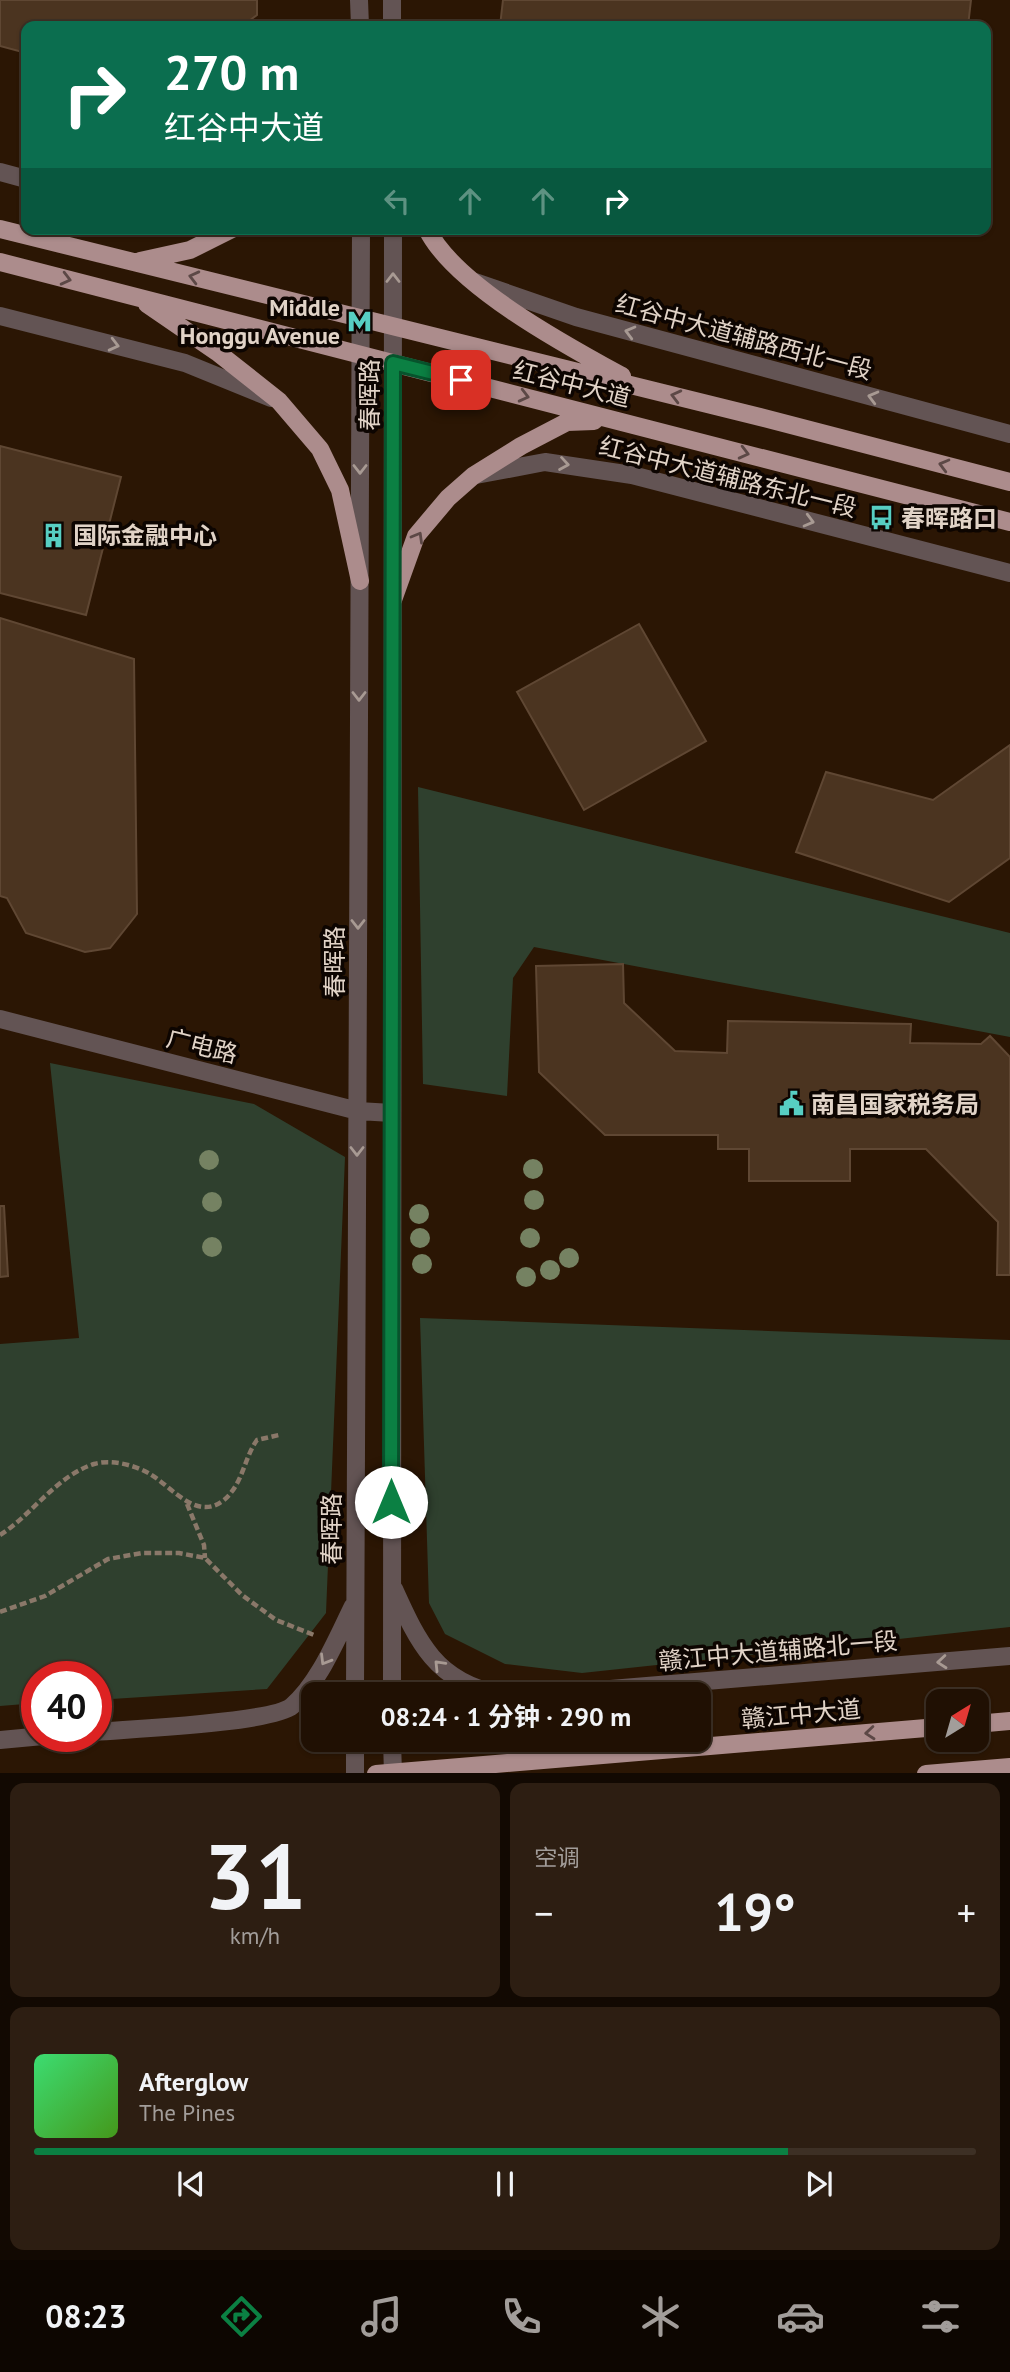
<!DOCTYPE html>
<html lang="zh">
<head>
<meta charset="utf-8">
<style>
  body { margin:0; font-family:"PT Sans","Noto Sans SC",sans-serif; background:#2d1e12; color:#f1f3f6; height:100vh; display:flex; flex-direction:column; font-size:26px; white-space:nowrap }
  * { box-sizing:border-box; margin:0 }
  p { font-size:23px; color:#a29d9a }
  .icon { flex:none; width:38px; height:38px; fill:none; stroke:currentColor; stroke-width:2; stroke-linecap:round; stroke-linejoin:round }
  .map { position:relative; height:1773px; overflow:hidden }
  .drawer { display:flex; flex-direction:column; gap:10px; padding:10px; background:#120902; flex:1 }
  .drawer>* { flex:none }
  .top-card { position:absolute; left:21px; top:21px; width:970px; height:214px; border-radius:14px; box-shadow:0 2px 5px #0004,0 0 0 2px #3d3025; background:#0b6e4f; color:#fff; overflow:hidden }
  .needle { width:46px; rotate:37deg }
  .controls { position:absolute; left:926px; top:1689px; display:grid; gap:14px }
  .controls a { display:grid; place-items:center; width:63px; height:63px; border-radius:14px; background:#201003; box-shadow:0 2px 5px #0004,0 0 0 2px #3d3025; font-size:35px }
  .speed { position:absolute; left:21px; top:1661px; display:flex; gap:14px; font-size:35px; font-weight:700; text-align:center }
  .speed>* { display:grid; place-content:center; width:91px; height:91px; border-radius:50%; background:#201003; box-shadow:0 2px 5px #0004,0 0 0 2px #3d3025; line-height:1 }
  .speed .limit { border:10px solid #d22; background:#fff; color:#111 }
  .pin { position:absolute; display:grid; place-items:center; width:60px; height:60px; color:#fff; margin:-30px; border-radius:14px; box-shadow:0 4px 10px #0006 }
  .me { position:absolute; width:77px; margin:-38px; rotate:0deg; stroke-linejoin:round; filter:drop-shadow(0 0 5px #0008) }
  .turn { display:flex; align-items:center; gap:24px; height:147px; padding:0 28px; font-size:32px }
  .turn .icon { width:91px; height:91px; stroke-width:2.5 }
  .turn b { display:block; font-size:49px; line-height:60px }
  .lanes { display:flex; align-items:center; height:66px; padding:0 28px; background:#0003; justify-content:center; gap:35px; direction:ltr }
  .lanes .off { opacity:.35 }
  .big { font-size:52px; font-weight:700; line-height:1.1 }
  .drawer .widget { flex:1; display:flex; flex-direction:column; justify-content:center; gap:10px; min-width:0; padding:0 24px; border-radius:14px; background:#2d1e12 }
  .drawer .dial { align-items:center; gap:0 }
  .dial b { font-size:91px; line-height:1 }
  .song { display:flex; align-items:center; gap:21px }
  .cover { width:84px; height:84px; border-radius:10px; background:linear-gradient(135deg,hsl(140 70% 55%),hsl(100 70% 35%)) }
  .played { height:7px; border-radius:4px; background:linear-gradient(90deg,#0b8043 80%,#3d3025 80%) }
  .keys { display:flex; justify-content:space-around; direction:ltr }
  .heat { display:flex; justify-content:space-between; align-items:center; font-size:38px; direction:ltr }
  .drawer .tiles { flex:1; display:grid; gap:10px; grid-template-columns:1fr 1fr }
  .widget:last-child { grid-column:span 2 }
  .trip { position:absolute; left:301px; top:1682px; width:410px; height:70px; border-radius:14px; background:#201003; box-shadow:0 2px 5px #0004,0 0 0 2px #3d3025; font-weight:700; line-height:70px; text-align:center }
  .menu { display:flex; height:112px; justify-content:space-around; align-items:center; background:#0d0601; color:#a29d9a }
  .menu .icon { width:49px; height:49px }
  .menu .current { color:#0b8043 }
  .menu b { font-size:32px; color:#f1f3f6 }
  .map>svg:first-child { display:block }
  .green { fill:#2f402e }
  .building { fill:#4b3420; stroke:#5f4733; stroke-width:2 }
  .lines { fill:none; stroke-linecap:round; stroke-linejoin:round }
  .path { stroke:#8a7869; stroke-width:4.5; stroke-dasharray:7 3.5; stroke-linecap:butt }
  .minor { stroke:#635454; stroke-width:18 }
  .major { stroke:#ac8c8c; stroke-width:18 }
  .tree { fill:#758262 }
  .oneway { stroke:#5c4846 }
  .oneway2 { stroke:#a89a93 }
  .route-casing { stroke:#07532c; stroke-width:18 }
  .route { stroke:#0b8043; stroke-width:12 }
  .labels { text-anchor:middle; dominant-baseline:central; stroke-width:7; stroke-linejoin:round; paint-order:stroke }
  .poi-label { font-size:24px; font-weight:bold; fill:#e1d3c7; stroke:#0d0501; text-anchor:start }
  .street-label { font-size:24px; fill:#e1d3c7; stroke:#0d0501 }
</style>
</head>
<body>
<div class="map">
<svg width="1010" height="1774" viewBox="0 0 1010 1774">
  <rect width="100%" height="100%" fill="#2b1604"/>
  <path class="green" d="M418,787L1010,933V1037L534,947L513,978L507,1096L423,1084Z
    M50,1063L254,1104L345,1157L326,1613L267,1689L96,1700V1676H37V1703L0,1706V1344L79,1338Z
    M420,1318L1010,1340V1627L582,1673L505,1664L445,1634L429,1603Z"/>
  <path class="building" d="M0,0H257V15L242,26H26V53L0,46Z
    M503,0H971L968,26H500Z
    M0,446L121,477L86,615L0,593Z
    M0,618L134,659L137,914L110,948L85,952L26,933L7,898L0,896Z
    M639,624L706,741L584,810L517,692Z
    M1010,745V858L949,902L796,852L826,772L933,800Z
    M623,964L624,1003L675,1051L727,1053L728,1021L911,1024L910,1043L981,1044L990,1036L1010,1057V1275H997L998,1222L926,1149H850V1181H749V1149H718V1135H605L539,1072L536,966Z
    M0,1206H4L8,1276L0,1277Z"/>
  <g class="lines">
    <path class="path" d="M187,1504L204,1545L205,1558
      M0,1535C32,1515 56,1476 94,1464C111,1459 135,1465 150,1474C172,1487 197,1522 224,1500C243,1484 244,1458 257,1440L279,1435
      M0,1612L45,1596L108,1559L142,1553H179L205,1558L242,1595L276,1620L314,1635"/>
    <path class="minor" d="M359,0L360,26
      M392,0V26
      M0,172L26,179
      M475,282L576,317L1010,434
      M0,316L185,363L271,398
      M476,475L545,462L632,475L1010,573
      M0,1019L358,1111L392,1113
      M394,1589C418,1642 436,1682 499,1694
      M355,1694L361,229
      M392,1694L393,229
      M550,1694L1010,1656
      M96,1732C130,1729 272,1723 292,1706C319,1683 337,1638 353,1606
      M0,1740L43,1736
      M392,1740L393,1774
      M355,1774V1740"/>
    <path class="major" d="M0,229L760,417L1010,482
      M427,229C454,285 567,346 622,376
      M140,261L190,250L232,229
      M0,262L1010,522
      M147,304L217,352L279,401L320,449L340,490L360,581
      M393,600L416,536L448,498L473,476L521,446L567,422L594,421
      M976,1724L1010,1721
      M376,1774L938,1727
      M926,1774L1010,1767"/>
  </g>
  <g class="tree">
    <circle cx="209" cy="1160" r="10"/>
    <circle cx="533" cy="1169" r="10"/>
    <circle cx="534" cy="1200" r="10"/>
    <circle cx="212" cy="1202" r="10"/>
    <circle cx="419" cy="1214" r="10"/>
    <circle cx="420" cy="1238" r="10"/>
    <circle cx="530" cy="1238" r="10"/>
    <circle cx="212" cy="1247" r="10"/>
    <circle cx="569" cy="1258" r="10"/>
    <circle cx="422" cy="1264" r="10"/>
    <circle cx="550" cy="1270" r="10"/>
    <circle cx="526" cy="1277" r="10"/>
  </g>
  <defs><path id="oneway-chevron" d="M-2-3.5L2.5 0L-2 3.5" fill="none" stroke-width="1.6" stroke-linecap="round" stroke-linejoin="round" transform="scale(1.75)"/></defs>
  <g class="oneway">
    <use href="#oneway-chevron" transform="translate(194 277) rotate(-166)"/>
    <use href="#oneway-chevron" transform="translate(66 279) rotate(14)"/>
    <use href="#oneway-chevron" transform="translate(524 396) rotate(14)"/>
    <use href="#oneway-chevron" transform="translate(676 396) rotate(-166)"/>
    <use href="#oneway-chevron" transform="translate(744 453) rotate(14)"/>
    <use href="#oneway-chevron" transform="translate(944 465) rotate(-165)"/>
    <use href="#oneway-chevron" transform="translate(418 537) rotate(-60)"/>
    <use href="#oneway-chevron" transform="translate(870 1733) rotate(175)"/>
  </g>
  <g class="oneway2">
    <use href="#oneway-chevron" transform="translate(393 278) rotate(-90)"/>
    <use href="#oneway-chevron" transform="translate(630 332) rotate(-165)"/>
    <use href="#oneway-chevron" transform="translate(114 345) rotate(14)"/>
    <use href="#oneway-chevron" transform="translate(873 397) rotate(-165)"/>
    <use href="#oneway-chevron" transform="translate(564 464) rotate(9)"/>
    <use href="#oneway-chevron" transform="translate(360 469) rotate(90)"/>
    <use href="#oneway-chevron" transform="translate(809 521) rotate(15)"/>
    <use href="#oneway-chevron" transform="translate(359 696) rotate(90)"/>
    <use href="#oneway-chevron" transform="translate(358 924) rotate(90)"/>
    <use href="#oneway-chevron" transform="translate(357 1151) rotate(90)"/>
    <use href="#oneway-chevron" transform="translate(325 1660) rotate(121)"/>
    <use href="#oneway-chevron" transform="translate(942 1662) rotate(175)"/>
    <use href="#oneway-chevron" transform="translate(439 1665) rotate(-134)"/>
  </g>
  <g class="lines">
    <defs>
      <path id="route" d="M391,1502L393,363L461,380"/>
    </defs>
    <use href="#route" class="route-casing"/>
    <use href="#route" class="route"/>
  </g>
  <defs>
    <symbol id="metro-bare" viewBox="-9 -9 18 18"><path d="M-5.5 5V-5H-3L0 0L3-5H5.5V5H3V-.5L0 4L-3-.5V5Z" fill="#57cec2" stroke="#0d0501" stroke-width="2.5" paint-order="stroke"/></symbol>
    <symbol id="bus-bare" viewBox="-9 -9 18 18"><path d="M-5-6H5V4H4V6H2V4H-2V6H-4V4H-5ZM-3.5-4V0h7V-4ZM-3.5 1.2v1.5H-2V1.2ZM2 1.2v1.5H3.5V1.2Z" fill="#57cec2" stroke="#0d0501" stroke-width="2.5" paint-order="stroke"/></symbol>
    <symbol id="building-bare" viewBox="-9 -9 18 18"><path d="M-4-6H4V6H1V3H-1V6H-4ZM-2.5-4.3h1.7v1.8h-1.7ZM.8-4.3h1.7v1.8H.8ZM-2.5-1h1.7V.8h-1.7ZM.8-1h1.7V.8H.8Z" fill="#57cec2" stroke="#0d0501" stroke-width="2.5" paint-order="stroke"/></symbol>
    <symbol id="civic-bare" viewBox="-9 -9 18 18"><path d="M-.6-6.5H3V-4.5H.6V-3L4-1V1h2V6H-6V1h2V-1L-.6-3ZM-1.2 2.5V6h2.4V2.5Z" fill="#57cec2" stroke="#0d0501" stroke-width="2.5" paint-order="stroke"/></symbol>
  </defs>
  <g fill-rule="evenodd">
    <use href="#metro-bare" x="342" y="304" width="35" height="35"/>
    <use href="#bus-bare" x="864" y="500" width="35" height="35"/>
    <use href="#building-bare" x="36" y="518" width="35" height="35"/>
    <use href="#civic-bare" x="774" y="1086" width="35" height="35"/>
  </g>
  <g class="labels">
    <g class="poi-label">
      <text x="340" y="307" text-anchor="end">Middle<tspan x="340" dy="28">Honggu Avenue</tspan></text>
      <text x="901" y="518">春晖路口</text>
      <text x="73" y="535">国际金融中心</text>
      <text x="811" y="1104">南昌国家税务局</text>
    </g>
    <g class="street-label">
      <text transform="translate(744 337) rotate(15)">红谷中大道辅路西北一段</text>
      <text transform="translate(572 384) rotate(14)">红谷中大道</text>
      <text transform="translate(369 395) rotate(-90)">春晖路</text>
      <text transform="translate(728 477) rotate(14)">红谷中大道辅路东北一段</text>
      <text transform="translate(334 962) rotate(-90)">春晖路</text>
      <text transform="translate(202 1046) rotate(14)">广电路</text>
      <text transform="translate(331 1529) rotate(-90)">春晖路</text>
      <text transform="translate(778 1651) rotate(-5)">赣江中大道辅路北一段</text>
      <text transform="translate(801 1714) rotate(-5)">赣江中大道</text>
    </g>
  </g>
</svg>
<div class="controls">
<a><svg class="needle" viewBox="-14 -14 28 28"><path d="M0-13l5 13h-10z" fill="#e53935"/><path d="M0 13l5-13h-10z" fill="#a29d9a"/></svg></a>
</div>
<div class="speed"><div class="limit">40</div></div>
<div class="pin" style="left:461px;top:380px;background:#d93025"><svg class="icon" aria-label="arrive" viewBox="0 0 24 24"><path d="M6 21V4h12l-3 4 3 4H6"/></svg></div>
<svg class="me" style="left:391px;top:1502px" viewBox="-20 -20 40 40"><circle r="19" fill="#fff"/><path d="M0-13L10 11 0 6-10 11z" fill="#0b8043"/></svg>
<div class="trip">08:24 · 1 分钟 · 290 m</div>
<div class="top-card">
<div class="turn"><svg class="icon" aria-label="right" viewBox="0 0 24 24"><path d="M7 20v-9h11M14 6l5 5-5 5"/></svg><div><b>270 m</b>红谷中大道</div></div>
<div class="lanes"><svg class="icon off" aria-label="left" viewBox="0 0 24 24"><path d="M17 20v-9H6M10 6l-5 5 5 5"/></svg><svg class="icon off" aria-label="ahead" viewBox="0 0 24 24"><path d="M12 20V5M6 11l6-6 6 6"/></svg><svg class="icon off" aria-label="ahead" viewBox="0 0 24 24"><path d="M12 20V5M6 11l6-6 6 6"/></svg><svg class="icon" aria-label="right" viewBox="0 0 24 24"><path d="M7 20v-9h11M14 6l5 5-5 5"/></svg></div>
</div>
</div>
<section class="drawer">
<div class="tiles">
<div class="widget dial"><b>31</b><p>km/h</p></div>
<div class="widget"><p>空调</p>
<div class="heat"><a>−</a><b class="big">19°</b><a>+</a></div>
</div>
<div class="widget">
<div class="song"><i class="cover"></i><div><b>Afterglow</b><p>The Pines</p></div></div>
<div class="played"></div>
<div class="keys"><svg class="icon" aria-label="previous" viewBox="0 0 24 24"><path d="M18 5L8 12l10 7zM5 5v14"/></svg><svg class="icon" aria-label="pause" viewBox="0 0 24 24"><path d="M8 5v14M16 5v14"/></svg><svg class="icon" aria-label="next" viewBox="0 0 24 24"><path d="M6 5l10 7-10 7zM19 5v14"/></svg></div>
</div>
</div>
</section>
<nav class="menu">
<b>08:23</b>
<svg class="icon current" aria-label="directions" viewBox="0 0 24 24"><path d="M12 3l9 9-9 9-9-9zM9 14v-3h6M13 9l2 2-2 2"/></svg>
<svg class="icon" aria-label="music" viewBox="0 0 24 24"><path d="M9 18V5l10-2v13"/><circle cx="6" cy="18" r="3"/><circle cx="16" cy="16" r="3"/></svg>
<svg class="icon" aria-label="phone" viewBox="0 0 24 24"><path d="M5 4h4l2 5-3 2q2 4 5 5l2-3 5 2v4C11 20 4 13 5 4z"/></svg>
<svg class="icon" aria-label="climate" viewBox="0 0 24 24"><path d="M12 3v18M4 7l16 10M4 17L20 7"/></svg>
<svg class="icon" aria-label="car" viewBox="0 0 24 24"><path d="M5 17H2v-5l4-1 3-4h7l3 4 3 1v5h-3M9 17h6M6 11h13"/><circle cx="7" cy="17" r="2"/><circle cx="17" cy="17" r="2"/></svg>
<svg class="icon" aria-label="filters" viewBox="0 0 24 24"><path d="M4 7h16M4 17h16"/><circle cx="9" cy="7" r="2"/><circle cx="15" cy="17" r="2"/></svg>
</nav>
</body>
</html>
